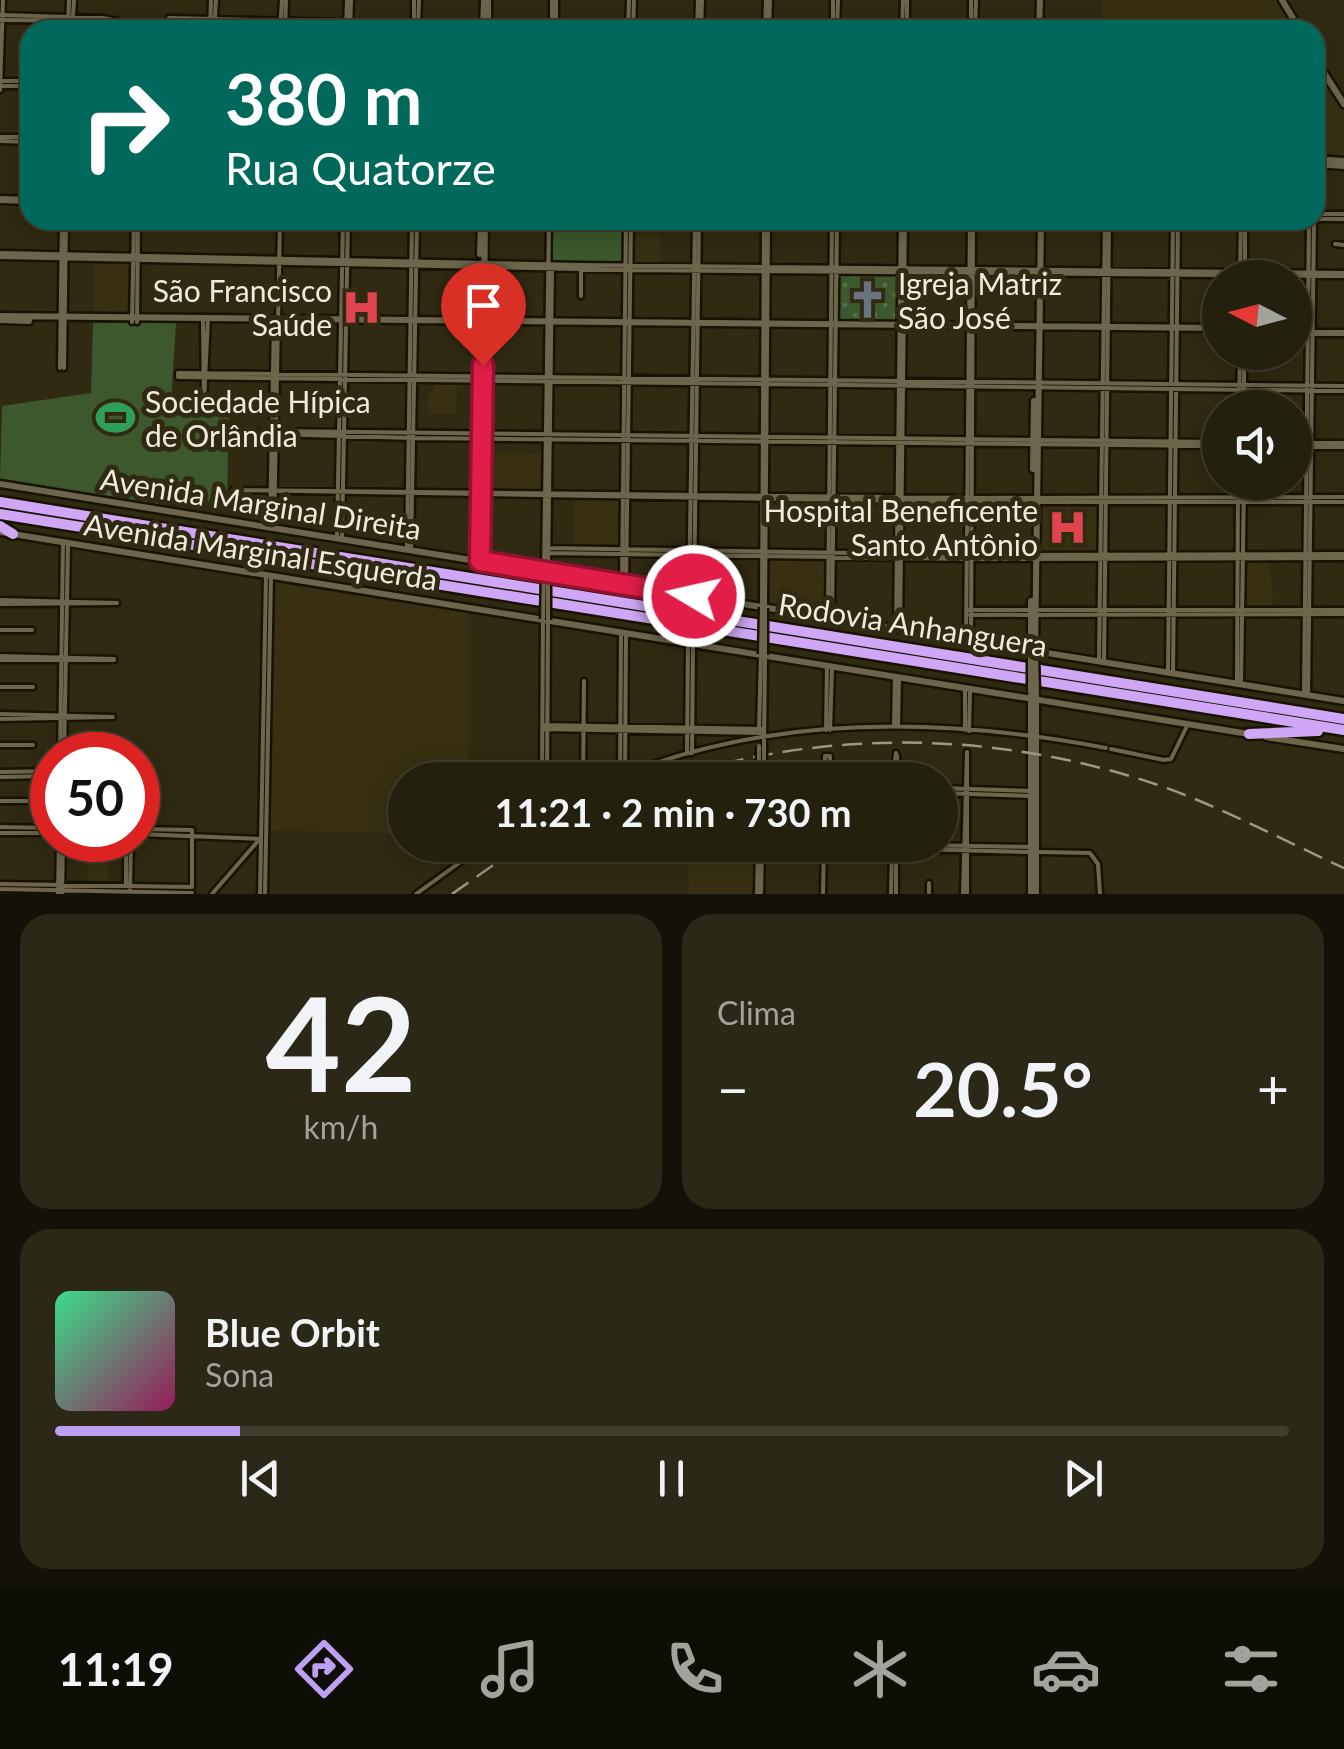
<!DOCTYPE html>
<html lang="pt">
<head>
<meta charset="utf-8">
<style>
  body { margin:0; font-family:Lato,sans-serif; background:#2c2817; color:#f1f3f6; height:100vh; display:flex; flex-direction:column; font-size:38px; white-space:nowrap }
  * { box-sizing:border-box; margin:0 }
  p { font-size:32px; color:#a3a39e }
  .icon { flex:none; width:55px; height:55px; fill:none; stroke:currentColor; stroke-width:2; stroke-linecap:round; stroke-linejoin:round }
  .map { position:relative; height:894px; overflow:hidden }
  .side { display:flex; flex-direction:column; gap:20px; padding:20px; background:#141208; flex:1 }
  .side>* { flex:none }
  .banner { position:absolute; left:20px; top:20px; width:1305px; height:210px; border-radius:30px; box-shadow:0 5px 25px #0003,0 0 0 2px #413e2e; background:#00695c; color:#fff; overflow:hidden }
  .needle { width:65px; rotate:276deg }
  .buttons { position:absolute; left:1202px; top:260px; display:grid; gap:20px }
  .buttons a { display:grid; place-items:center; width:110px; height:110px; border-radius:50%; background:#24200e; box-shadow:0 5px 25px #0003,0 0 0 2px #413e2e; font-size:50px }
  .speed { position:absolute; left:30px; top:732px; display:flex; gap:20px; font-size:50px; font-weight:700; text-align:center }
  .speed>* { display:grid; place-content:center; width:130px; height:130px; border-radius:50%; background:#24200e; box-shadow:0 5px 25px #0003,0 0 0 2px #413e2e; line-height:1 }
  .speed .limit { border:15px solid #d22; background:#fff; color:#111 }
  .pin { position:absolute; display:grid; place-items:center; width:85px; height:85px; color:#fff; margin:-102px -42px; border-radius:50% 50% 50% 0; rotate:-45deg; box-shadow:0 0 10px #0007 }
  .pin .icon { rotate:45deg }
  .me { position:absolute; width:110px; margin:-55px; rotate:279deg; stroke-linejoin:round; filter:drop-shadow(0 0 8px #0008) }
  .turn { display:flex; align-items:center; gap:35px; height:210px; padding:0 40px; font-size:45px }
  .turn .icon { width:130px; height:130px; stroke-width:2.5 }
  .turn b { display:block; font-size:70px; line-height:85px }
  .big { font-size:75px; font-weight:700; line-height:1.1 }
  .side .card { flex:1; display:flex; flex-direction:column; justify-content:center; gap:15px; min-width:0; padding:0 35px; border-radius:30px; background:#2c2817 }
  .side .dial { align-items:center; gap:0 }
  .dial b { font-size:130px; line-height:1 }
  .song { display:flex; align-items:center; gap:30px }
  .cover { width:120px; height:120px; border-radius:15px; background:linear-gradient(135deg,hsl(150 70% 55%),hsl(330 70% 35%)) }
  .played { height:10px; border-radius:5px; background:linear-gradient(90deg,#bca0f2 15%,#413e2e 15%) }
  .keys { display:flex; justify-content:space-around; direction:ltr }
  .heat { display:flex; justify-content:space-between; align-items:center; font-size:55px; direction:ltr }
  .side .tiles { flex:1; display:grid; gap:20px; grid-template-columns:1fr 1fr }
  .card:last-child { grid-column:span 2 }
  .trip { position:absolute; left:388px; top:762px; width:570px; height:100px; border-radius:50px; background:#24200e; box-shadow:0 5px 25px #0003,0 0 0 2px #413e2e; font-weight:700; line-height:100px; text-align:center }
  .dock { display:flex; height:160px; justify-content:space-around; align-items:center; background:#0e0d06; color:#a3a39e }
  .dock .icon { width:70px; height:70px }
  .dock .on { color:#bca0f2 }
  .dock b { font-size:45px; color:#f1f3f6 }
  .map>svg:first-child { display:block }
  .built { fill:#383011 }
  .grass { fill:#3c582c }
  .park { fill:url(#park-dots) }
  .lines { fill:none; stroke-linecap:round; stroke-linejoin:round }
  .street-casing { stroke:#181200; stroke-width:9 }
  .secondary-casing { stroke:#181200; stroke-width:11 }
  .highway-casing { stroke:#181200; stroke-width:15 }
  .street { stroke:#6d664d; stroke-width:4 }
  .secondary { stroke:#6d664d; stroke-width:6 }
  .highway { stroke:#cfa7f6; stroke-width:10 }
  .rail { stroke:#9c9886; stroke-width:2.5; stroke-dasharray:20 10; stroke-linecap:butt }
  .street-bridge-casing { stroke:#181200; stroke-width:9; stroke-linecap:butt }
  .secondary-bridge-casing { stroke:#181200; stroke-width:11; stroke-linecap:butt }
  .street-bridge { stroke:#6d664d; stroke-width:4 }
  .secondary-bridge { stroke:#6d664d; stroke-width:6 }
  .route-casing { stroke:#92132f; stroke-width:25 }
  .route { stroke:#e11d48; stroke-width:18 }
  .labels { text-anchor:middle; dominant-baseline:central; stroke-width:10; stroke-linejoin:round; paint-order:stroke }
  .poi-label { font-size:30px; fill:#efecde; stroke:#302a12; text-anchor:start }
  .street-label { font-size:30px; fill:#efecde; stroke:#302a12 }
</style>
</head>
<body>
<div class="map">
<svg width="1344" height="894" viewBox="0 0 1344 894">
  <defs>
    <pattern id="park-dots" width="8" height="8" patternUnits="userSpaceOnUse" patternTransform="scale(2.5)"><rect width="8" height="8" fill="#3c582c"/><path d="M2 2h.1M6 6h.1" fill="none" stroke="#58704a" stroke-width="1.8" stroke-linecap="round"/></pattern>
  </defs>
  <rect width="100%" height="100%" fill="#302a12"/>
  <path class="built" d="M1103,0H1277L1297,30H1103Z
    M1315,63L1324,82L1344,105V161L1315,159Z
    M631,234H660V266H630Z
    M95,259L133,260L132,317H94Z
    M434,384L457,385L456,414H428L429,392L433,391Z
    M502,453L546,454L545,492L481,491L482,456Z
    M574,496L623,497L622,549H574Z
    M1037,501H1101V554L1036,555Z
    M766,556L829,557L828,618L765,608Z
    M1243,558H1270L1274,610H1242Z
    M272,577L468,607V780H405V834L268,830Z
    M63,840H110L108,886H87V849H62Z
    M689,845H758L757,894H688Z"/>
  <path class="grass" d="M553,220H625L623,263L550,262Z
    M93,323H176L171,402L229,404L227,502L165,498L164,505L0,479L2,406L91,393Z
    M0,505L1344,721V727L0,511Z"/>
  <path class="park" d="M836,273H900V325L836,324Z"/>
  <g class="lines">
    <defs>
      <path id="street" d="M0,15L103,18L117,21
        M0,20L117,21
        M168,22L169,18L700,30
        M168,22L508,30
        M68,30L69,0
        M72,30L74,0
        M210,30L211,0
        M214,30L216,0
        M280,30L282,0
        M285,30L286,0
        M346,30L347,0
        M350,30L351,0
        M414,30V0
        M418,30L419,0
        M552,30V0
        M556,30V0
        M628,30L629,0
        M633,30L634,0
        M697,30L698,0
        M701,30L702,0
        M765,30L766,0
        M769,30L770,0
        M833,30V0
        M837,30L838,0
        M902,30L903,0
        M907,30V0
        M971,30V0
        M975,30L976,0
        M0,81H30
        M0,86H30
        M0,90L3,0
        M0,137H30
        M0,141L30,142
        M0,198L30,199
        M0,201L30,202
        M1315,214H1344
        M1315,219H1344
        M1335,244L1344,245
        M0,253L581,265L1344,273
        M0,257L630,270L1344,276
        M1240,270L1241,220
        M1245,273V220
        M581,296V270
        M203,318L204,402
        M132,322L134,220
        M137,322L138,220
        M60,368L62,220
        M64,368L66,220
        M1344,386L178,373V377L1344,391
        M204,402L208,318
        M1239,408L1240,352
        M1244,408V352
        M235,433L413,438L1220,446
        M235,433L272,431L1220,442
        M1314,443H1344
        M1295,447H1344
        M233,490L966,502H1344
        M233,490L971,498L1344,497
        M270,528L274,319
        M274,528L280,220
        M337,538L343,220
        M342,539L348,220
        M544,548L971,555L1344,554
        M407,549L412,220
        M411,550L417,220
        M544,553L971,559L1344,558
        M544,570L549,220
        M548,572L552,267
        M622,584L626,220
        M626,585L631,220
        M689,595L695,220
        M694,596L699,220
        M0,600L117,603
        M0,604L117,603
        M762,605L764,220
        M765,608L768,220
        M969,610H1344
        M828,615L832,220
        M970,615L1344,614
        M832,619L837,220
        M896,628L901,220
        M900,629L905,220
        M0,630H32
        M966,640L970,220
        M971,641L973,220
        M0,656L114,659
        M0,660H114
        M1099,660L1105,220
        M1104,660L1109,220
        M1168,670L1173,220
        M1173,673L1178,220
        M1237,683L1238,482
        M1241,684L1244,482
        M0,687H33
        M1304,694L1309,220
        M1308,695L1314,220
        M0,714L113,717
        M0,719L113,717
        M542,725L764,729
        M894,726L895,676
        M898,727L899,677
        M542,729L764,733
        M759,729L761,654
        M826,730L827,665
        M830,730L832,669
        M965,730V688
        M969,731L970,691
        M0,745H33
        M764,746L765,656
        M1111,749L1164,760L1171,759L1188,724
        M687,752L688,642
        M967,752V894
        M692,753L693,643
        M60,755L63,542
        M64,755L68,545
        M825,756H830V780
        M0,772L52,771
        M625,775L626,634
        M620,776L621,632
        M0,777L52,776
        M542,780L543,619
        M547,780L548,620
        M583,780L584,681
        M611,780C766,714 943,717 1106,748
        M759,780V761
        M763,780L764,760
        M825,780V756
        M893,780L896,753
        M897,780V755
        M940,788L1032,791
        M940,793L1030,796
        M0,801H36
        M0,827L52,828
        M138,829L192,830
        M0,833H52
        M138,834L261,839
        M764,845L1029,852
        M917,845L1031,847
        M1039,852L1090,853L1098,864L1100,894
        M0,884L192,887
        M126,885V840
        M192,885V830
        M0,889L192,893
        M130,889L131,840
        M58,894L59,840
        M62,894L63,840
        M212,894L258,841
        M260,894L266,575
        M265,894L271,576
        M416,894L484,845
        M757,894L758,845
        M761,894L762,845
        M823,894L824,845
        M891,894L892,845
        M896,894V845
        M929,894V883
        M963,894L967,752"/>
      <path id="secondary" d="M1282,0L1300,30
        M483,30L484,0
        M488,30V0
        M1039,30L1040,0
        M1315,59L1344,104
        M1315,159L1344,161
        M1315,164L1344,166
        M480,254L481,220
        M0,316L1220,328
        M0,320L29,321
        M1295,333H1344
        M1033,469L1034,401
        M0,484L1344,701
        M0,532L1249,734
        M475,560L480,281
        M481,561L485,220
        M1031,654V601
        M1035,654L1041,220
        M1266,737L1344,749
        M1031,894V695
        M1036,894V695"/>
      <path id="highway" d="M0,502L1344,719
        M0,514L1344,730
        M0,526L13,534
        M1249,734L1318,731"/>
    </defs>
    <use href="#street" class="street-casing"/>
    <use href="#secondary" class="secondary-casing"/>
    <use href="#highway" class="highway-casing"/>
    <use href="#street" class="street"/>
    <use href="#secondary" class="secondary"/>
    <use href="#highway" class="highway"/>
    <path class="rail" d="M666,780C826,728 996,731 1155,784C1220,806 1282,840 1344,868
      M452,894L522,845"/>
    <defs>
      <path id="street-bridge" d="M543,619L544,572
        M548,620V572
        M761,654L762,607
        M765,655V608
        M764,760V746
        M759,761V746"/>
      <path id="secondary-bridge" d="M1031,657V691
        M1035,657L1036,691"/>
    </defs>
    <use href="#street-bridge" class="street-bridge-casing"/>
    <use href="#secondary-bridge" class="secondary-bridge-casing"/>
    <use href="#street-bridge" class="street-bridge"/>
    <use href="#secondary-bridge" class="secondary-bridge"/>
  </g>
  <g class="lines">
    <defs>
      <path id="route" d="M483,365L480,561L694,596"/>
    </defs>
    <use href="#route" class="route-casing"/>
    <use href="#route" class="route"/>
  </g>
  <defs>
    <symbol id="church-bare" viewBox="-9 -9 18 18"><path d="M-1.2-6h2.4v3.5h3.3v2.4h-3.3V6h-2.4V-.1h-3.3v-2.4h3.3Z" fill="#6b7280" stroke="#302a12" stroke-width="2.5" paint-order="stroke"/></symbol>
    <symbol id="hospital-bare" viewBox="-9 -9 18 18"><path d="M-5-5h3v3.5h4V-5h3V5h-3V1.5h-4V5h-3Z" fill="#e0444e" stroke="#302a12" stroke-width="2.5" paint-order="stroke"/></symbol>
    <symbol id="stadium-bare" viewBox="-9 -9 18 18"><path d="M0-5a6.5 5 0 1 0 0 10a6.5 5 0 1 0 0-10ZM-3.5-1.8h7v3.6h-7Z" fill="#2e9e5b" stroke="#302a12" stroke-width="2.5" paint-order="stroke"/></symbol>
  </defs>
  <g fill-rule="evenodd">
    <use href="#church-bare" x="840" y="272" width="55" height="55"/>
    <use href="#hospital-bare" x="334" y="280" width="55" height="55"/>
    <use href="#stadium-bare" x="88" y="390" width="55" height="55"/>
    <use href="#hospital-bare" x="1040" y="500" width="55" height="55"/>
  </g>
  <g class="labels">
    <g class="poi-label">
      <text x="898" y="283">Igreja Matriz<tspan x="898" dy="34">São José</tspan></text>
      <text x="332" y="290" text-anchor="end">São Francisco<tspan x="332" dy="34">Saúde</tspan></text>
      <text x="145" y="401">Sociedade Hípica<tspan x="145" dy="34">de Orlândia</tspan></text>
      <text x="1038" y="510" text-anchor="end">Hospital Beneficente<tspan x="1038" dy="34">Santo Antônio</tspan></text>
    </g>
    <g class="street-label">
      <text transform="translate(261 503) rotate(9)">Avenida Marginal Direita</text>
      <text transform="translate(261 551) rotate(9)">Avenida Marginal Esquerda</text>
      <text transform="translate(913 624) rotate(9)">Rodovia Anhanguera</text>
    </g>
  </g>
</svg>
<div class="buttons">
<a><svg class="needle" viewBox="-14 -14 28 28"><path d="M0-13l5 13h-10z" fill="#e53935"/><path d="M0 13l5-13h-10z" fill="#a3a39e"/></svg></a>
<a><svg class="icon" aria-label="sound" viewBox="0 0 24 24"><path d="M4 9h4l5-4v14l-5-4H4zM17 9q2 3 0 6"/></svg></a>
</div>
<div class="speed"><div class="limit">50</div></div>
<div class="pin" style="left:483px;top:365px;background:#d93025"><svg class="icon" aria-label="arrive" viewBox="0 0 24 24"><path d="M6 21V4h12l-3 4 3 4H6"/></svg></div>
<svg class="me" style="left:694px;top:596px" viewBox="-20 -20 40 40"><circle r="17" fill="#e11d48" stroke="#fff" stroke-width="3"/><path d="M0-11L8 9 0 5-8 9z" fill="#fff"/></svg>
<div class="trip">11:21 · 2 min · 730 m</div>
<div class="banner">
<div class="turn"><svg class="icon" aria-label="right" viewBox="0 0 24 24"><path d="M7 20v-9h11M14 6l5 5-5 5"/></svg><div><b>380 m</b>Rua Quatorze</div></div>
</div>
</div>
<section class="side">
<div class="tiles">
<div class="card dial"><b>42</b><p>km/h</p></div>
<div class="card"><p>Clima</p>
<div class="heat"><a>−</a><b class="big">20.5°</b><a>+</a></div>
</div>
<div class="card">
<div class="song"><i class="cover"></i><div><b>Blue Orbit</b><p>Sona</p></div></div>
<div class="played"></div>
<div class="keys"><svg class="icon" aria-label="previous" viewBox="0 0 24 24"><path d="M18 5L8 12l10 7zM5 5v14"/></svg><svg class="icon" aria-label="pause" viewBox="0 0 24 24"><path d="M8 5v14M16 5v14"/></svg><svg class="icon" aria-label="next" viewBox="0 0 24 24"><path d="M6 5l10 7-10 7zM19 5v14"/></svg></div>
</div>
</div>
</section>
<nav class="dock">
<b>11:19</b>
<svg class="icon on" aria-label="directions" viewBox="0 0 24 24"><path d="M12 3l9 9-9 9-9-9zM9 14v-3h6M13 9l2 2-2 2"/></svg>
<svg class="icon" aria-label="music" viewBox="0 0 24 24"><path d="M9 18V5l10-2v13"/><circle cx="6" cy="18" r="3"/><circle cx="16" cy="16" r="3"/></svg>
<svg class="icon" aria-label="phone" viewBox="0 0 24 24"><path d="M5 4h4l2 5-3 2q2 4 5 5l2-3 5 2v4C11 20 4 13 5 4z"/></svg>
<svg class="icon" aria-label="climate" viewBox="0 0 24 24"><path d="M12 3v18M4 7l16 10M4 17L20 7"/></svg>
<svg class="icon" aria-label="car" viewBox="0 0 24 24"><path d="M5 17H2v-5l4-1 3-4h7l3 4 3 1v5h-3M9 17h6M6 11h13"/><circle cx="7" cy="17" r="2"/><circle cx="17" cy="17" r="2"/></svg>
<svg class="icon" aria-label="filters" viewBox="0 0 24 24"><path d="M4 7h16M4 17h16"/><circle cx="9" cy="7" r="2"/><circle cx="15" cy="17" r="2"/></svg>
</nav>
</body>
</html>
